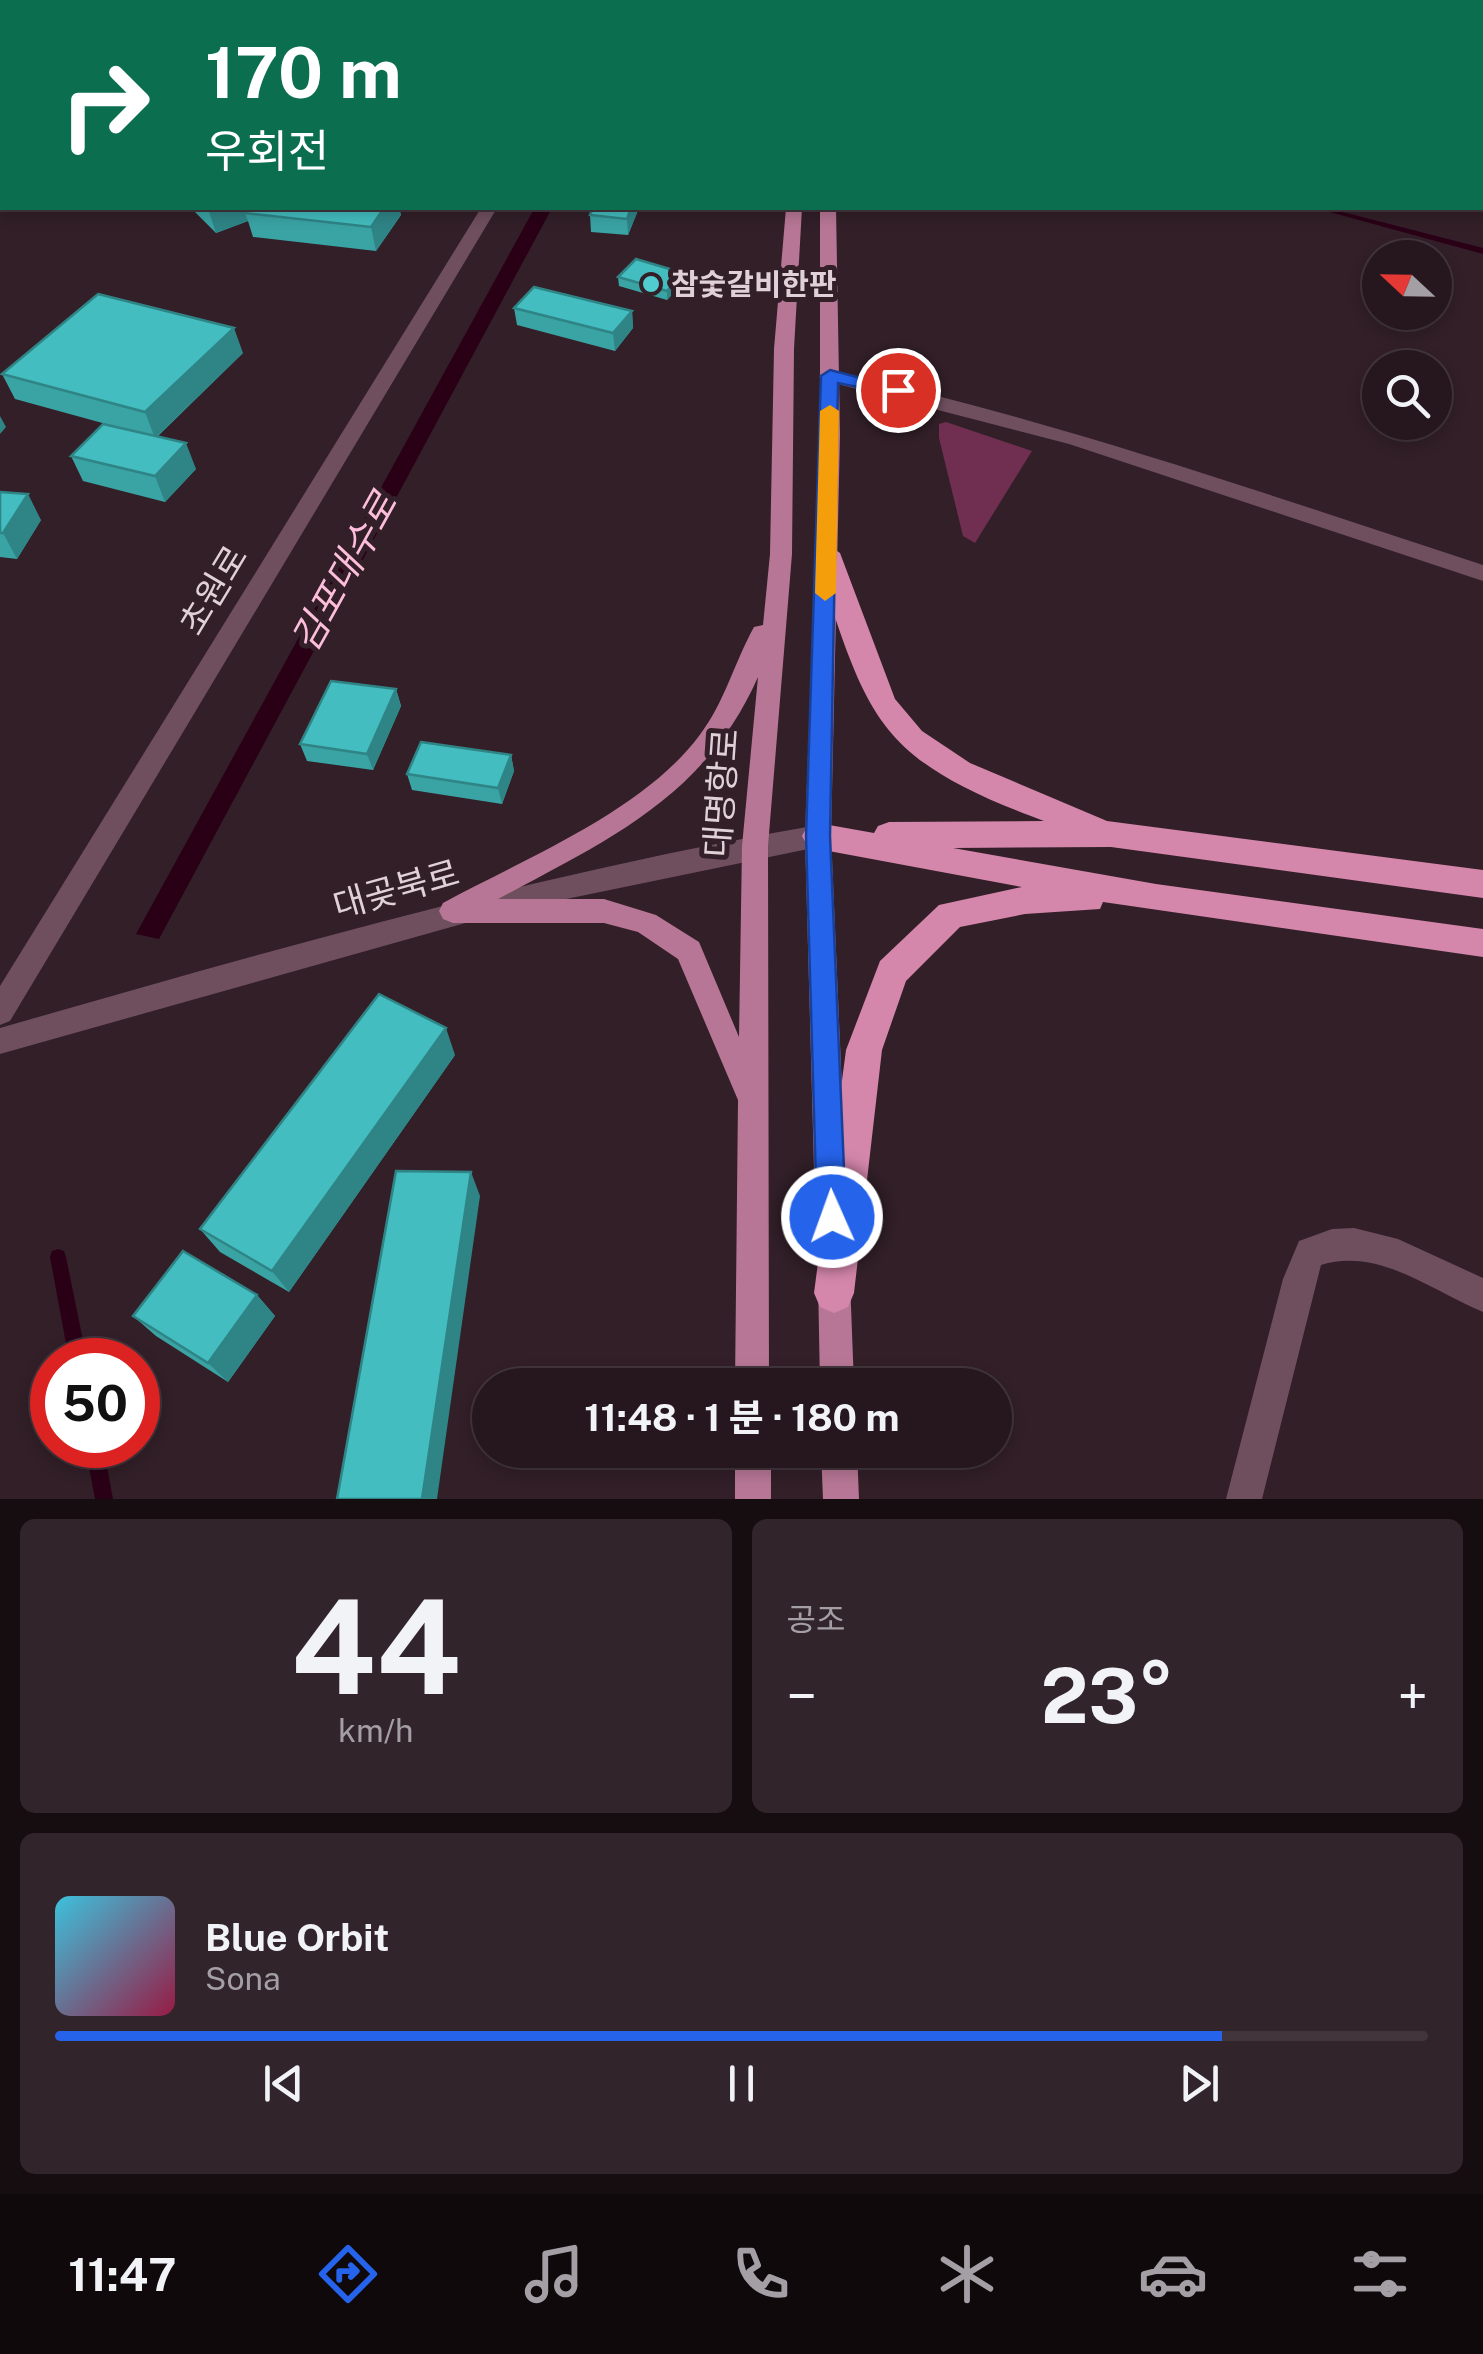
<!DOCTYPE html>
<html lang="ko">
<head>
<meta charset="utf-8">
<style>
  body { margin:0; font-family:"Public Sans","Noto Sans KR",sans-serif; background:#32242b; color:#f1f3f6; height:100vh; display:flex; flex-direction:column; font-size:38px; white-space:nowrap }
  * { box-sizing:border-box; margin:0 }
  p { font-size:32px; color:#a49fa4 }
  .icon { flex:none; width:55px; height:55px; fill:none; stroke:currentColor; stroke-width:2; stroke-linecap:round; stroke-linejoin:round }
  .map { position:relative; height:1499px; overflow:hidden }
  .panel { display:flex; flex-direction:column; gap:20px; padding:20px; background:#150d10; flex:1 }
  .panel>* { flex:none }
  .top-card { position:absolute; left:0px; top:0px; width:1485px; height:210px; box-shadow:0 5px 15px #0003,0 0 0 2px #42363c; background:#0b6e4f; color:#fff; overflow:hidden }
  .needle { width:65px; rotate:292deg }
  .fabs { position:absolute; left:1362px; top:240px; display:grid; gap:20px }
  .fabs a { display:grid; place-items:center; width:90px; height:90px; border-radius:50%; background:#26171e; box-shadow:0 5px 15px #0003,0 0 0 2px #42363c; font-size:50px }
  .speed { position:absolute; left:30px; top:1338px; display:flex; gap:20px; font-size:50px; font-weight:700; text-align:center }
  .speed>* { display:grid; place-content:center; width:130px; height:130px; border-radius:50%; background:#26171e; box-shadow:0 5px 15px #0003,0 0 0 2px #42363c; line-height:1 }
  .speed .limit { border:15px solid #d22; background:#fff; color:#111 }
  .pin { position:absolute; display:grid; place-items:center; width:85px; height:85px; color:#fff; margin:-42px; border:5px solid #fff; border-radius:50%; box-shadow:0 2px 10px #0007 }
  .me { position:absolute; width:110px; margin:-55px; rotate:358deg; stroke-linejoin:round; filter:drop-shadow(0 0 8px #0008) }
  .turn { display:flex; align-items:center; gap:35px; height:210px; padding:0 40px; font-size:45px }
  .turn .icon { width:130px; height:130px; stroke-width:2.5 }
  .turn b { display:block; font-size:70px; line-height:85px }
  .big { font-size:75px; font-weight:700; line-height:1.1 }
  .panel .tile { flex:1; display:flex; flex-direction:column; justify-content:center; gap:15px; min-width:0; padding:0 35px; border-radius:15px; background:#32242b }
  .panel .dial { align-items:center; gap:0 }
  .dial b { font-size:130px; line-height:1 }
  .song { display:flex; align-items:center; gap:30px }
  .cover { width:120px; height:120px; border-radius:15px; background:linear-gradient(135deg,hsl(190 70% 55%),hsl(340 70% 35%)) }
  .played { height:10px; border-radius:5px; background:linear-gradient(90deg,#2563eb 85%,#42363c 85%) }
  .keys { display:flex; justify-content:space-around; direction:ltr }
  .heat { display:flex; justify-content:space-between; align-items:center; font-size:55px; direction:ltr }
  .panel .tiles { flex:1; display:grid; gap:20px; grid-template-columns:1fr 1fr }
  .tile:last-child { grid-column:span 2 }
  .trip { position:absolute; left:472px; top:1368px; width:540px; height:100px; border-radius:50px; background:#26171e; box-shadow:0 5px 15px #0003,0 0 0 2px #42363c; font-weight:700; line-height:100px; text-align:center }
  .menu { display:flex; height:160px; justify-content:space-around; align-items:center; background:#0f090c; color:#a49fa4 }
  .menu .icon { width:70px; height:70px }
  .menu .active { color:#2563eb }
  .menu b { font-size:45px; color:#f1f3f6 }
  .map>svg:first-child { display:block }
  .green { fill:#702f51 }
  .water { fill:#2a0017 }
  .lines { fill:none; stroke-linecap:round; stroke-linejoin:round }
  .stream { fill:#2a0017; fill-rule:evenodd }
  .minor { fill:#6f4f5e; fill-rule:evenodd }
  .major { fill:#b77695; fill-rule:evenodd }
  .highway { fill:#d486ab; fill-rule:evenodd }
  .wall { fill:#3aa3a4 }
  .shaded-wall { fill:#2f8486 }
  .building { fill:#43bdbf; stroke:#2f8486; stroke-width:2.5 }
  .route { fill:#2563eb; stroke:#184099; stroke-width:2.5 }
  .slow { fill:#f59e0b }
  .poi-dot { fill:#52cdcf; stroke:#321f28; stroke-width:4 }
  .labels { text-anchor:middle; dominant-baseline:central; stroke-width:10; stroke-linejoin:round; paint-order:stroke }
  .far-poi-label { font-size:30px; font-weight:bold; fill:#dfd1d7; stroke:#321f28; text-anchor:start }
  .street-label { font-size:35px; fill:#dfd1d7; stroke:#321f28 }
  .water-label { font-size:38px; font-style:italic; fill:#fdbedb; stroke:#321f28 }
</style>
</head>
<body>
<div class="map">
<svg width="1483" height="1499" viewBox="0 0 1483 1499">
  <rect width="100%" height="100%" fill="#321f28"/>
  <path class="green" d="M946,422L1032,451L975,543L963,536L939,438V424Z"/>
  <path class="water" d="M552,208L159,939L136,934L534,209Z"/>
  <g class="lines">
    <path class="stream" d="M1315,208H1327L1483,248V254Z
      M58,1249L64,1251L66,1257L87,1360H69L50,1257L52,1251Z
      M85,1445H103L113,1499H95Z"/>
    <path class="minor" d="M353,0H377L378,2H355Z
      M1266,0H1291L1292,2H1268Z
      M1482,40H1483V48H1482Z
      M2,73V83L0,84V74Z
      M481,208H497L10,1021L0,1025V986Z
      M829,370C1052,419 1266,494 1483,565V581L1069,444L822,380L819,376Z
      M818,825L827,828L831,836L827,844L818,847L508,911L0,1054V1028C271,950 540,873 818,825Z
      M1354,1228L1398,1239L1483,1278V1312C1432,1291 1379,1247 1321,1265L1262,1499H1226L1283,1279L1299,1241L1332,1229Z"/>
    <path class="major" d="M799,0H813V2H799Z
      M823,0H837V2H823Z
      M786,208H802L794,349L792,554L768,846L769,1385H735L738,1100L678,959L638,932L604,923H453L443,919L439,911L443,903C524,859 643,811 699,736C725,702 734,663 754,627L763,625L770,554L774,349ZM758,677L742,846L739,1037L699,942L656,915L604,899H498C608,840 705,797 758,677Z
      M820,208H836L840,435L831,836L847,1205L842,1216L831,1221L820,1216L815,1205L805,836L820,435Z
      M834,1264L846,1268L850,1280L854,1385H820L818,1280L822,1268Z
      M735,1450H771V1499H735Z
      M821,1450H857L859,1499H823Z"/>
    <path class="highway" d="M827,544L840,553L895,699L922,731L970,763L1107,821L1483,870V898L1111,847L953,848L1156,884L1483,929V957L1103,902L1100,909L1025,914L960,927L906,981L882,1050L854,1293L848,1307L834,1313L820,1307L814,1293L846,1050L880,961L939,905L1022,887L818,849L807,845L802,836L807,827L818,823L874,833L878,826L889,822L1044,821C873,758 868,718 814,553Z"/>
  </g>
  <path class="wall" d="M438,0H557L554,2H438Z
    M187,208H399L401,215L376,251L253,237L248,221L216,233L192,209L190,210Z
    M639,208L628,235L591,232L590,215Z
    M618,277L684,282L667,300L619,286Z
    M514,308L632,311L633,328L615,351L517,325Z
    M243,353L157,437L196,469L165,502L83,481L71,456L117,427L15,399L2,374Z
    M0,492L41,520L17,559L0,557Z
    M396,689L401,706L373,770L307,761L300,744Z
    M511,755L514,771L502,804L412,790L407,774Z
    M455,1055L289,1292L220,1252L200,1229Z
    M257,1295L275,1316L228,1382L156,1336L133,1316Z"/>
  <path class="shaded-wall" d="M101,0H169L162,2H95Z
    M234,0H257V2H227Z
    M528,0H557L554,2H526Z
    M2,37V63L0,64V38Z
    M211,208H286L245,213L248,221L216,233L208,209Z
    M384,208H399L401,215L376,251L371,227Z
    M631,208H639L628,235L627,219Z
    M683,273L684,282L667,300V291Z
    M632,311L633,328L615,351L613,333Z
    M234,328L243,353L155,438L145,412Z
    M0,416L6,427L0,434Z
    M186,443L196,469L165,502L155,476Z
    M28,494L41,520L17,559L3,533Z
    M396,689L401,706L373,770L367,754Z
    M511,755L514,771L502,804L498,788Z
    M446,1028L455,1055L289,1292L272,1271Z
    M471,1172L480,1196L437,1499H422Z
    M257,1295L275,1316L228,1382L208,1363Z"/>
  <path class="building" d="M45,0H101L95,2H38Z
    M181,0H234L227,2H174Z
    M710,0H733L731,2Z
    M2,15V37L0,38V16Z
    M250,208H384L371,227L245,213Z
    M593,208H631L627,219L590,215Z
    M636,259L683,273L667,291L618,277Z
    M534,287L632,311L613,333L514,308Z
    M98,294L234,328L145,412L2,374Z
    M103,424L186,443L155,476L71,456Z
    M0,492L28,494L3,533H0Z
    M331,681L396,689L367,754L300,744Z
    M421,742L511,755L498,788L407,774Z
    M379,994L446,1028L272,1271L200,1229Z
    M396,1171L471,1172L422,1499H337Z
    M183,1251L257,1295L208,1363L133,1316Z"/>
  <path class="route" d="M830,370L907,390L898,395L838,383L830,836L846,1217L842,1227L832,1231L821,1227L817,1217L806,836L821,376Z"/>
  <path class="slow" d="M830,405L839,411L836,593L825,601L815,593L820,411Z"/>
  <circle class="poi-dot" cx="651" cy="284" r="10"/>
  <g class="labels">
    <g class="far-poi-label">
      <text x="671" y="284">참숯갈비한판</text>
    </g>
    <g class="street-label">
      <text transform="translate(213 590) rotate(-59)">초원로</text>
      <text transform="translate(721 793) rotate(-86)">대명항로</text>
      <text transform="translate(396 889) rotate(-16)">대곶북로</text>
    </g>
    <g class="water-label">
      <text transform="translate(344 572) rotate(-61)">김포대수로</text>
    </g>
  </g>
</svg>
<div class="fabs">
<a><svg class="needle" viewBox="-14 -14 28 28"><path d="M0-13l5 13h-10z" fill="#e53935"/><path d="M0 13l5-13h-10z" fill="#a49fa4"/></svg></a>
<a><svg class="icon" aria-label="search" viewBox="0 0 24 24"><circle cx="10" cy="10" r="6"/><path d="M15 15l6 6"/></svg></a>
</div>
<div class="speed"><div class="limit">50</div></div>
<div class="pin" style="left:898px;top:390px;background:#d93025"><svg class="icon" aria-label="arrive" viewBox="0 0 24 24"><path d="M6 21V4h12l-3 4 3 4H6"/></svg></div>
<svg class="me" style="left:832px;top:1217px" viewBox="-20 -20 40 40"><circle r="17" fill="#2563eb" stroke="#fff" stroke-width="3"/><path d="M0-11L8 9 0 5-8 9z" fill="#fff"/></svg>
<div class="trip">11:48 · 1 분 · 180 m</div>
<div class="top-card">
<div class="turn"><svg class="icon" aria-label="right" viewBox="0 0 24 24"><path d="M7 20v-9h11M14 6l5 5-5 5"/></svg><div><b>170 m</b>우회전</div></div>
</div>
</div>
<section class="panel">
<div class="tiles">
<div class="tile dial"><b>44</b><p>km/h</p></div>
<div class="tile"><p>공조</p>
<div class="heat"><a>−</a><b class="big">23°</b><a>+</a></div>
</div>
<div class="tile">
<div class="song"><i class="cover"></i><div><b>Blue Orbit</b><p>Sona</p></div></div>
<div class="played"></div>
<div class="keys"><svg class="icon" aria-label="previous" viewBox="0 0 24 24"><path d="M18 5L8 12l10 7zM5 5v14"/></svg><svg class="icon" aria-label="pause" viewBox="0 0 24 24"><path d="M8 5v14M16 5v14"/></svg><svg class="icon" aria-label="next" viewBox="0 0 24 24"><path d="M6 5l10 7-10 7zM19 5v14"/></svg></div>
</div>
</div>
</section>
<nav class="menu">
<b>11:47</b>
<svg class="icon active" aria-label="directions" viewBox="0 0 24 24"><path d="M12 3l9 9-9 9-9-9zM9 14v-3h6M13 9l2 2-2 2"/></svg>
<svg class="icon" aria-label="music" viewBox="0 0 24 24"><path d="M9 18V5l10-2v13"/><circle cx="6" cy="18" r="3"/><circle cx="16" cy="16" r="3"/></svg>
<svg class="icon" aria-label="phone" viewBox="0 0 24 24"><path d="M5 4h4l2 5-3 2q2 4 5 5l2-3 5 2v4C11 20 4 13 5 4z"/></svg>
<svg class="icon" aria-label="climate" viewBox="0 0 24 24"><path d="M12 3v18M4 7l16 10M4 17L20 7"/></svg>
<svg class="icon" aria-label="car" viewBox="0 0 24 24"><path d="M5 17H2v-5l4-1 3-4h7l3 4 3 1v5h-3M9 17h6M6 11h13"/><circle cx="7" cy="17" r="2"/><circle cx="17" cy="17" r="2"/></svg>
<svg class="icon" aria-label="filters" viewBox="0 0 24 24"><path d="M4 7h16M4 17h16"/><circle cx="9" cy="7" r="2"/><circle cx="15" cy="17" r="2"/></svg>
</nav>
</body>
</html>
